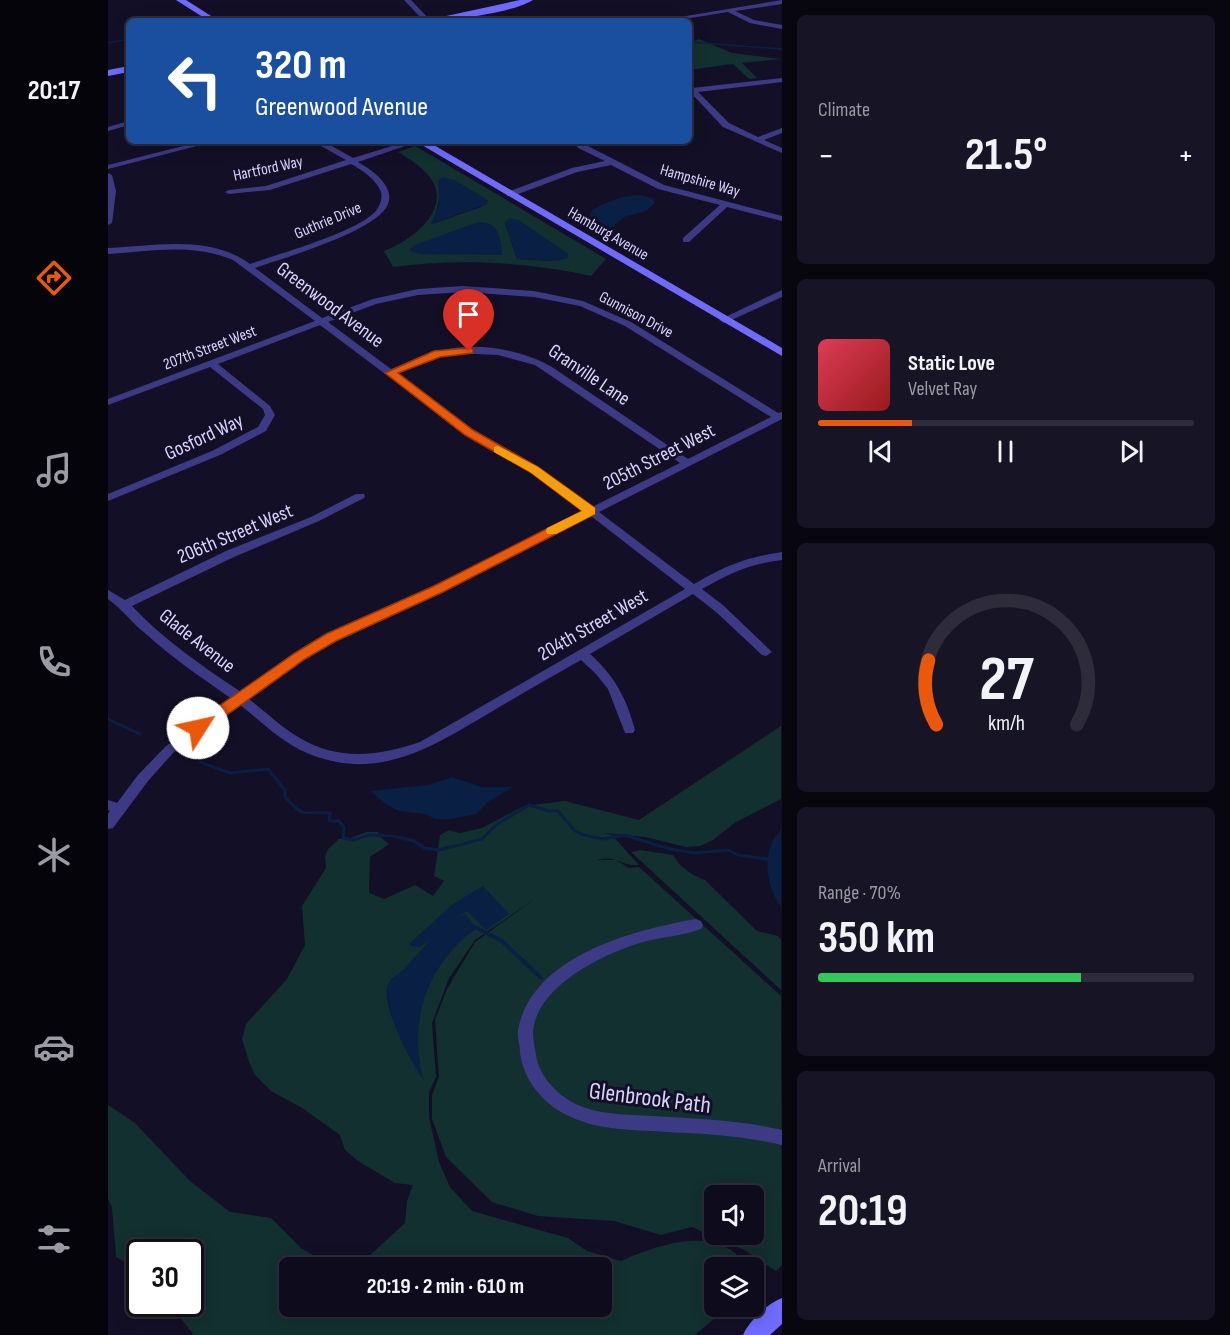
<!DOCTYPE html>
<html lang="en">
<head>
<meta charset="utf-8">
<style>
  body { margin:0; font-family:"Sofia Sans Condensed",sans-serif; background:#171425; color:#f1f3f6; height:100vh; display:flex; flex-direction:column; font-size:22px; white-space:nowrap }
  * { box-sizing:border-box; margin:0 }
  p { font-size:20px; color:#9b9ba3 }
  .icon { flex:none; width:33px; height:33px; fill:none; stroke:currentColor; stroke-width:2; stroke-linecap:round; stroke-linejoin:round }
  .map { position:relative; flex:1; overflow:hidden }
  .panel { display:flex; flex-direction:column; gap:15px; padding:15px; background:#08060f; width:448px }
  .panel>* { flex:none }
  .banner { position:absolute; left:18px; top:18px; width:566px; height:126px; border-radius:9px; box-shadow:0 3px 15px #0003,0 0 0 2px #2e2b3b; background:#1a4fa0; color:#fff; overflow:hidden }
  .buttons { position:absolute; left:596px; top:1185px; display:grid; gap:12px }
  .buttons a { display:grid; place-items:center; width:60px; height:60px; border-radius:9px; background:#0e0b1c; box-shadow:0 3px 15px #0003,0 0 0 2px #2e2b3b; font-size:30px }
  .speed { position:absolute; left:18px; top:1239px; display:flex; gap:12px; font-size:30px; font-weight:700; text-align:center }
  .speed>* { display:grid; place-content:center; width:78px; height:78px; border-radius:50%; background:#0e0b1c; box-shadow:0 3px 15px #0003,0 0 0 2px #2e2b3b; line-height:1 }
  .speed .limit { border:3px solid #111; border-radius:9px; background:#fff; color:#111 }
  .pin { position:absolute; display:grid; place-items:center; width:51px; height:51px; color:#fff; margin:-62px -26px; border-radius:50% 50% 50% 0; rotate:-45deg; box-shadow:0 0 6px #0007 }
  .pin .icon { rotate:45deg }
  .me { position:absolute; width:66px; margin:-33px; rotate:55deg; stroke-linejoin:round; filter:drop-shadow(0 0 4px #0008) }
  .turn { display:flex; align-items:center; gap:21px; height:126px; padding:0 30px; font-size:27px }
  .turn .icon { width:78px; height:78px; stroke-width:2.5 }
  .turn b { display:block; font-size:42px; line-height:51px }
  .big { font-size:45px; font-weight:700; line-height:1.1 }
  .panel .tile { flex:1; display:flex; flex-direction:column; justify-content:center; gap:9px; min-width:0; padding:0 21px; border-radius:9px; background:#171425 }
  .panel .dial { align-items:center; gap:0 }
  .dial svg { height:156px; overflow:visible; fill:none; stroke:#2e2b3b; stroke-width:7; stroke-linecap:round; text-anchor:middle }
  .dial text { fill:#f1f3f6; stroke:none }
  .song { display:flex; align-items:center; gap:18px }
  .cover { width:72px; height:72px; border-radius:9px; background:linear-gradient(135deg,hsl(350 70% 55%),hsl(0 70% 35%)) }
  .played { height:6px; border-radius:3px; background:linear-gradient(90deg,#ea580c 25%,#2e2b3b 25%) }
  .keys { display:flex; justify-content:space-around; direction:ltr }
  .heat { display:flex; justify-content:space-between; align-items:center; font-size:33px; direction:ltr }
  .charge { height:9px; border-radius:4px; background:linear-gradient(90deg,#34c759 70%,#2e2b3b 0) }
  .trip { position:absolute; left:171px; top:1257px; width:333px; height:60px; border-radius:9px; background:#0e0b1c; box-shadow:0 3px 15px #0003,0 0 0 2px #2e2b3b; font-weight:700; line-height:60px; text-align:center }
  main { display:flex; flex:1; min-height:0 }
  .tab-bar { display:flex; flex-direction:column; width:108px; justify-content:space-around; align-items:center; background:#06040b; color:#9b9ba3 }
  .tab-bar .icon { width:42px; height:42px }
  .tab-bar .on { color:#ea580c }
  .tab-bar b { font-size:27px; color:#f1f3f6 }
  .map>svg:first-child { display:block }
  .green { fill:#12302f; fill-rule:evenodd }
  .water { fill:#0a1f44 }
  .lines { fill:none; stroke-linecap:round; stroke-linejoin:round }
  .stream-far2 { stroke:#0a1f44; stroke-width:1.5 }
  .stream-far1 { stroke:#0a1f44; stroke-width:3 }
  .stream { stroke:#0a1f44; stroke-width:4 }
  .street { fill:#3d3a85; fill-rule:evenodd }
  .secondary { fill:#6f6bff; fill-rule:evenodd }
  .route { fill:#ea580c; stroke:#983908; stroke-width:1.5 }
  .slow { fill:#f59e0b }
  .labels { text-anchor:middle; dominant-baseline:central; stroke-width:6; stroke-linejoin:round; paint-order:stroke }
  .far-street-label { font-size:16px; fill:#d9d4ff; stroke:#130f26 }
  .street-label { font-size:20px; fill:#d9d4ff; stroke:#130f26 }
  .near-street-label { font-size:24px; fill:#d9d4ff; stroke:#130f26 }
</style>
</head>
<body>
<main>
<nav class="tab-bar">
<b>20:17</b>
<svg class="icon on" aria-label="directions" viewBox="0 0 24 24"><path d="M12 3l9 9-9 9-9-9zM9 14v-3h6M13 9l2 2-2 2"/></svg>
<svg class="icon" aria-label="music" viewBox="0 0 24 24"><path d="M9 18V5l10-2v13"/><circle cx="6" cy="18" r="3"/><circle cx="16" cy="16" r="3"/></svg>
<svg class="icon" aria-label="phone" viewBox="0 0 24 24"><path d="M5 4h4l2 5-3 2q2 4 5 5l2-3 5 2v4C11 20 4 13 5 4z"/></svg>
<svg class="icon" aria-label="climate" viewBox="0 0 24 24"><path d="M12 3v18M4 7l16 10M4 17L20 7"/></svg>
<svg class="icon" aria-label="car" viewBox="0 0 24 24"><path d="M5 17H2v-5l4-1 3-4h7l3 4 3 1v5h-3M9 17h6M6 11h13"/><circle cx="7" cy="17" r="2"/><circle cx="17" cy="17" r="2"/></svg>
<svg class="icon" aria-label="filters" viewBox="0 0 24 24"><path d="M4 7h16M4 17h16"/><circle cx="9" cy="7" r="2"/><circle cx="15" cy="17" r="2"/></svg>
</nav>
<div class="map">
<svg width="674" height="1335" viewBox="0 0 674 1335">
  <rect width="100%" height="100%" fill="#130f26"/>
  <path class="green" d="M591,39L624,53L673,59L634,63L649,78L641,79L625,64L581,70V43Z
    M307,146L309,147L498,259L483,276C418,262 351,258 285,267L276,251C303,241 348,208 320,175C312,165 301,159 290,152ZM346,180L380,201L373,207L324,224L323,223L327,218L331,198ZM410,220L460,254L444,261L409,259L397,223L398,221Z
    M673,726V799L628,822L605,840L592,846L578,847L537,837L495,833L504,835L531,865C515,867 508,854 489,860H508L521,868L531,867L673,996L674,1265L668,1271L638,1251L584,1227L553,1235L506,1221L430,1216L384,1202L338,1157L324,1119V1095L331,1077L327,1020L339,989L367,942L428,898L367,940L341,978L324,1023L328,1077L321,1092V1117L331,1162L342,1187L364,1211L460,1238L479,1251L513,1261C552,1244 612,1223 639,1267L606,1268V1306L620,1307L587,1335H86L61,1304H82V1252H32L31,1270L8,1257L4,1207L0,1199V1105L27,1123L82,1181L122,1212L163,1218L193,1248L225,1267L182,1268V1306H494V1268L242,1267L250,1266L297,1223L299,1201L305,1185L287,1183L250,1161L237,1150L232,1135L194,1108L163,1091L147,1075L141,1062L134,1039L138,1024L179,979L197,945L194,906L218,868L217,857L220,849L231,839H241L258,832H270L272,837L281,844L262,857L261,893L276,899L307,885L325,896L336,881L326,876L332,835L341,830L352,833L374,828L416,806L457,801L531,820ZM606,1196H645V1234H606Z
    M532,850L565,855L572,865L585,875L597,880L649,931L670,936L673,940V990L523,852Z"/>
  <path class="water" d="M334,177L346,180L378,199L379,204L323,224L331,204L330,181Z
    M532,195L544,198L547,203L538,211L516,217L504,228L491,225L482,216L484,210C499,202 515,195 532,195Z
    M402,218L410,220L460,254V258L450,261L409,259L397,222Z
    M370,222C390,221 394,238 394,255L312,254L302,251V249L307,245Z
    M344,777L374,787H405L381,801L368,814L344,819H327L317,814L291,811L276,803L263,791L320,785Z
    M673,830V907C658,886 652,850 673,830Z
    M375,886L401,914L378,930L359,911L349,918L357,914L369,928C319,963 299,1023 316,1081C304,1064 269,1001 281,982C285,976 293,973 298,967C306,958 314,948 323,939L312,947L303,946L301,944L345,904Z"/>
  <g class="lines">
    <path class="stream-far2" d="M580,42L674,49
      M0,43L21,39"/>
    <path class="stream-far1" d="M0,719L32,734
      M92,762L122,773L160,769L177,790V797C199,822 197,809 222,813L221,821H231L236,827L235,838L245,840L262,835L286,836L306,841L316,848L331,850L374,839L388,825L421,805L441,811H450L467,831L476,835L495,839L516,835L562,849L587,853L620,850L630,855L659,859"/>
    <path class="stream" d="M369,928L394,941L433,978"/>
    <path class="street" d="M296,0H303L323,21H316Z
      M674,0V4L627,11L646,20L674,25V29L642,23L620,12L564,21H548Z
      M674,78V82L590,92L621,123L650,137L674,128V133L656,140L674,148V153L615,127L583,93H580V89L584,88Z
      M21,121V125L0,131V127Z
      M95,141H108L0,169V165Z
      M204,141L217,142L245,158L300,141H312L250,162C264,170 287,186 280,204C270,231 175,258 147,268L214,318L265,299L310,289L355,286L426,291L475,301L523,322L670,413L674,412V419L491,512L586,584C619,565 636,558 674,552V560C641,564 622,573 594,589L616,606L664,652L658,656L654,655L608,612L585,594L482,654C506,675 519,699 527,730L525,733H517L500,689L488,674L473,660C441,678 410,696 378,715C320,749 268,782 199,753C174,743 153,721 132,705L66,752L40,781L5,828L0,829V814L2,811L0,810V800L9,803L30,775L58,746L124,699C94,678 64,658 38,634C24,623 15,610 0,599V590L17,600L118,551L203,517L248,494H256L257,496L256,498L211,521L126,557L24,606C56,640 94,666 133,692L195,648L235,626L327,586L476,511L422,472L357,434L212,325L110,364L162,406L167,415L158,431L112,455L0,501V494L104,451L150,427L157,415L155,409L102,367L0,405V399L207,321L125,260C85,243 42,251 0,254V248C47,246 101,234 142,264C173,253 243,234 266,213C271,208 275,199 273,192C269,180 254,170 243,164L162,190L121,194L117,192L121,190L158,186L238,160ZM355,292L426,297L472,306L517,326L663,417L580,459L444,367C410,348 365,341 326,352C311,356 298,363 283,369L220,322L268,304L310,295ZM348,353L390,355L427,365L572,463L484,507L430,468L365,430L289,374L325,358ZM483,516L577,589L312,742C272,756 229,761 192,738C174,728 158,712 141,699L203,654L243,632L335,592Z
      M465,141H473L476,144L556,185L674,216V221L619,207L581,242H575V238L612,205L550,189L503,165L469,172L405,196H399V192L464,168L497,161L470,148Z
      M0,173L4,175L8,191L4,223L0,225Z
      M674,290V297L619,322L616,323L611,320Z
      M588,919L593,921L595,925L593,929C575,936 554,937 535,942C497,953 427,986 425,1033C425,1040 427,1048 428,1055C431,1078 454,1100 475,1107C497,1115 524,1115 547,1116C590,1119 632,1120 674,1130V1145C636,1136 599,1134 561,1132C529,1130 493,1131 463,1117C437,1106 415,1081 412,1052C412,1045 409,1037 410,1030C424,956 525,930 588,919Z"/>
    <path class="secondary" d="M68,0H78L111,21H101Z
      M412,0H425C405,13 340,21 315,21Z
      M21,66V72L0,76V70Z
      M307,141H319L674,348V356Z
      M674,1298V1324L662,1335H635C641,1321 659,1304 674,1298Z"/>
  </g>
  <path class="route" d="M361,348H365V353L332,357L290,373L365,430L430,467L487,508V514L335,592L228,641L197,659L95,732H85L83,728L85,724L187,653L218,634L326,586L474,511L422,472L357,435L277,373L326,351Z"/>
  <path class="slow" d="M390,446L430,467L487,508V514L448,534H439L438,531L439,528L474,511L422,472L386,452V447Z"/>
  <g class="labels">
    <g class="far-street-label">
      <text transform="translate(160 169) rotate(-12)">Hartford Way</text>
      <text transform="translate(592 181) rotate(16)">Hampshire Way</text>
      <text transform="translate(220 221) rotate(-23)">Guthrie Drive</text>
      <text transform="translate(500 234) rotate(30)">Hamburg Avenue</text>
      <text transform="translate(528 315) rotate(28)">Gunnison Drive</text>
      <text transform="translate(102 348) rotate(-21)">207th Street West</text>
    </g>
    <g class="street-label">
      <text transform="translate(222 305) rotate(37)">Greenwood Avenue</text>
      <text transform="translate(481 375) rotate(34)">Granville Lane</text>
      <text transform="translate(96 437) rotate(-25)">Gosford Way</text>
      <text transform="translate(551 457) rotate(-27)">205th Street West</text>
      <text transform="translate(127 534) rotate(-23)">206th Street West</text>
      <text transform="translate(485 625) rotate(-30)">204th Street West</text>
      <text transform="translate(89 641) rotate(38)">Glade Avenue</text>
    </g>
    <g class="near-street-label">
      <text transform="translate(542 1098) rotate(7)">Glenbrook Path</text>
    </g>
  </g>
</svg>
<div class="buttons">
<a><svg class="icon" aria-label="sound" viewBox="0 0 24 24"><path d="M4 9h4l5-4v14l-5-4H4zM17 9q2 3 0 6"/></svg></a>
<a><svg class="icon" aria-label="layers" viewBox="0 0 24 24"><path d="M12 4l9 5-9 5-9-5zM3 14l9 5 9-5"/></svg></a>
</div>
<div class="speed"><div class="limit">30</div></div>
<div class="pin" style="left:361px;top:351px;background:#d93025"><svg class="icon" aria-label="arrive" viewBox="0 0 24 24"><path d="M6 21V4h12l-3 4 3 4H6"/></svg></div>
<svg class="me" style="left:90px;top:728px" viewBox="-20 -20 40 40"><circle r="19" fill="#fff"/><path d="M0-13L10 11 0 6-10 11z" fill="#ea580c"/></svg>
<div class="trip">20:19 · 2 min · 610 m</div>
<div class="banner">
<div class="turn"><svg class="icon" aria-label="left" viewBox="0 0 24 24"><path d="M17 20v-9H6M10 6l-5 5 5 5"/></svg><div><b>320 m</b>Greenwood Avenue</div></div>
</div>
</div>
<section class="panel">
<div class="tile"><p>Climate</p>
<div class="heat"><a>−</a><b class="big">21.5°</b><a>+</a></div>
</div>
<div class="tile">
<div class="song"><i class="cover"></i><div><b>Static Love</b><p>Velvet Ray</p></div></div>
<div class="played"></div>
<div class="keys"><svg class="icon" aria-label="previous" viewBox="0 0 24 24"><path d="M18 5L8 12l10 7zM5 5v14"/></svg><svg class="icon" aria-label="pause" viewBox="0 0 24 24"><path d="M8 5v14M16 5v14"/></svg><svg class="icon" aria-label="next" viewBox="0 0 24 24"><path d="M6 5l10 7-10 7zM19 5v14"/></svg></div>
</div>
<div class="tile dial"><svg viewBox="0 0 100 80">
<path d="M14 69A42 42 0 1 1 86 69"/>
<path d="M14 69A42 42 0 0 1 10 36" stroke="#ea580c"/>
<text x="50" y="56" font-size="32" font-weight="700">27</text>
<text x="50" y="72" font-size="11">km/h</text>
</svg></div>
<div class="tile"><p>Range · 70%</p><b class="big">350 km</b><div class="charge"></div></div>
<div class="tile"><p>Arrival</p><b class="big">20:19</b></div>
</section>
</main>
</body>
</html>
